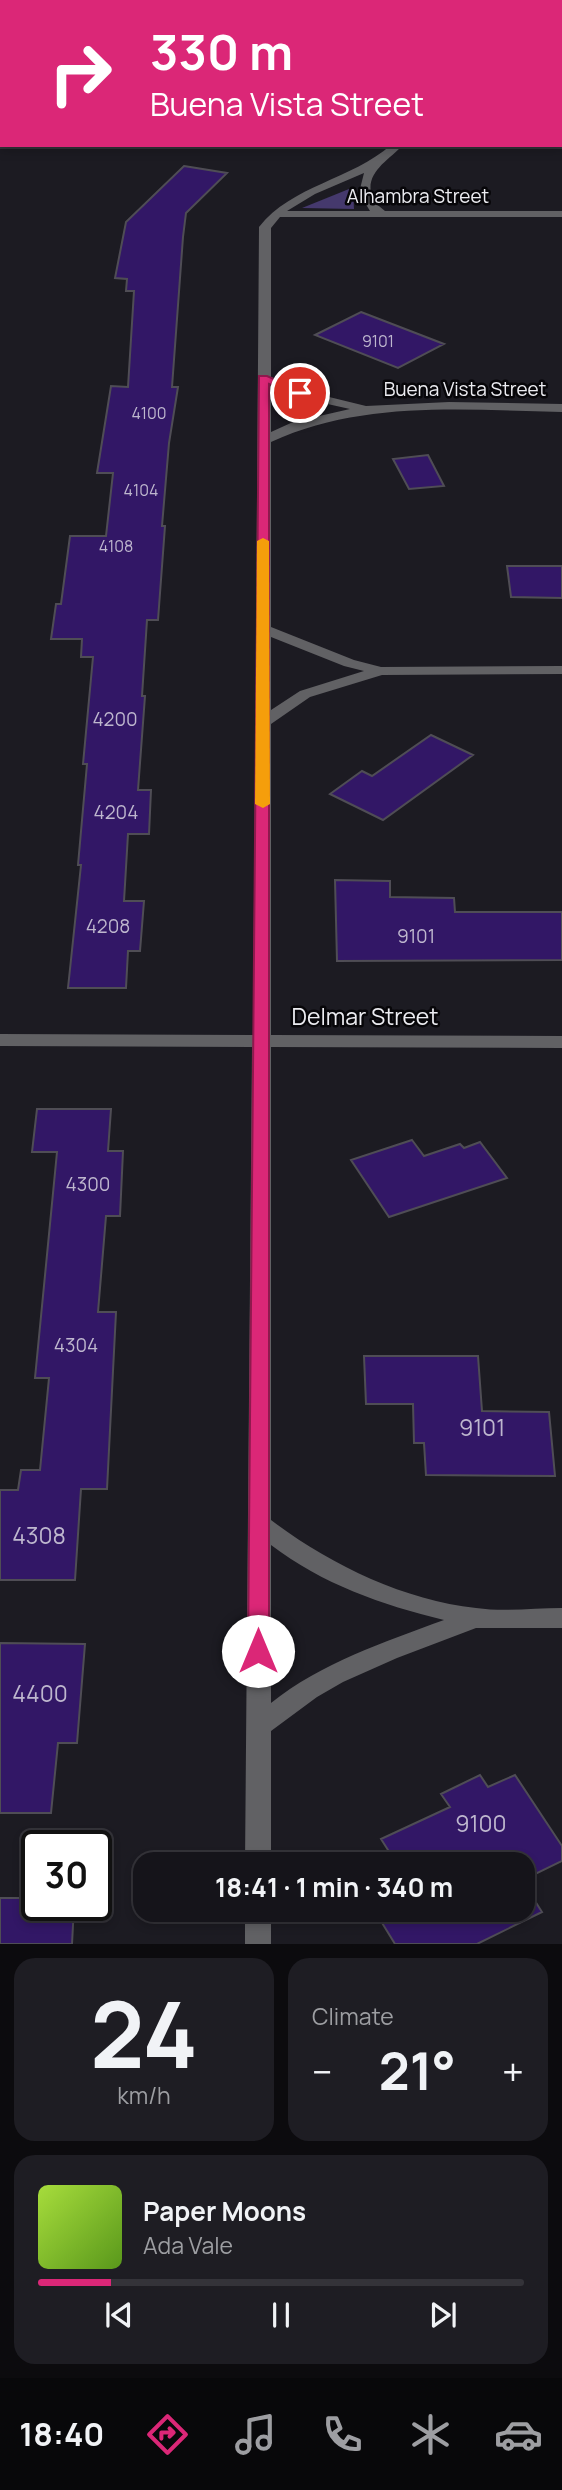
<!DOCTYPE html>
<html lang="en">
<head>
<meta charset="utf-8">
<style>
  body { margin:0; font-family:Manrope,sans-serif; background:#1e1d23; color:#f1f3f6; height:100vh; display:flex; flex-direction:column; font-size:26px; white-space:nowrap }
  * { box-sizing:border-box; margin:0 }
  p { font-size:23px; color:#9d9ea2 }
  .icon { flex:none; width:38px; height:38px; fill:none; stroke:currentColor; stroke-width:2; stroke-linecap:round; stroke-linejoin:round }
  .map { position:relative; height:1944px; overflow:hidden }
  .drawer { display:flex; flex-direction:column; gap:14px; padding:14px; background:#0c0b0e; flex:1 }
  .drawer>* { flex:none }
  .top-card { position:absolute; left:0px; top:0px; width:564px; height:147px; box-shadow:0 4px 10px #0003,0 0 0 2px #343339; background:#db2777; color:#fff; overflow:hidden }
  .speed { position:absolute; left:21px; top:1830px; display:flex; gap:14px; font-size:35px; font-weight:700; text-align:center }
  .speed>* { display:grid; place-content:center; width:91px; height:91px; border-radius:50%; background:#15141a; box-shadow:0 4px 10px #0003,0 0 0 2px #343339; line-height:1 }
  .speed .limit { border:4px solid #111; border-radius:10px; background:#fff; color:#111 }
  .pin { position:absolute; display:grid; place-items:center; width:60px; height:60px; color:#fff; margin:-30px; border:4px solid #fff; border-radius:50%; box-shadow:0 2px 7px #0007 }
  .me { position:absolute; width:77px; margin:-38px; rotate:0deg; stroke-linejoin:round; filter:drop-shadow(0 0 5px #0008) }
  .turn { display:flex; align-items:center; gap:24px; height:147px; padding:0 35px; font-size:32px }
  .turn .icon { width:91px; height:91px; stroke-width:2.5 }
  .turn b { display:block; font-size:49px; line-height:60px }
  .big { font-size:52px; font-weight:700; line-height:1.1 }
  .drawer .tile { flex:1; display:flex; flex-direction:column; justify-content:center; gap:10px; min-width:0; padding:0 24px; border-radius:21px; background:#1e1d23 }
  .drawer .dial { align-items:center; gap:0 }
  .dial b { font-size:91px; line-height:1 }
  .song { display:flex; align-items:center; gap:21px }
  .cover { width:84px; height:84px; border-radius:10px; background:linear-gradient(135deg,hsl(80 70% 55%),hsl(90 70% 35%)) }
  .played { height:7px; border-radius:4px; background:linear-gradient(90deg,#db2777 15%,#343339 15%) }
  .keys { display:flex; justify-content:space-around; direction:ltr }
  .heat { display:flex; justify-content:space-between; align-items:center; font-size:38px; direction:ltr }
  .drawer .tiles { flex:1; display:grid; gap:14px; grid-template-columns:1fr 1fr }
  .tile:last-child { grid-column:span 2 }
  .trip { position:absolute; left:133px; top:1852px; width:402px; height:70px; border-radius:21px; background:#15141a; box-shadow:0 4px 10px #0003,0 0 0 2px #343339; font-weight:700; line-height:70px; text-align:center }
  .dock { display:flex; height:112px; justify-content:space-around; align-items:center; background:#08080a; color:#9d9ea2 }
  .dock .icon { width:49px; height:49px }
  .dock .current { color:#db2777 }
  .dock b { font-size:32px; color:#f1f3f6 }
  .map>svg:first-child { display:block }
  .green { fill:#45396d }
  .building { fill:#321766; stroke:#4f4d55; stroke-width:2 }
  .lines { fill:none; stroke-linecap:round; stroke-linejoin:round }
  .minor { fill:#616164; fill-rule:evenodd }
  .secondary { fill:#89888e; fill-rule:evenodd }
  .route { fill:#db2777; stroke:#8e194d; stroke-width:2 }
  .slow { fill:#f59e0b }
  .labels { text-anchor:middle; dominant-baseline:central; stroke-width:5; stroke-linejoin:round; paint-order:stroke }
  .far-number-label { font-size:16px; fill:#beb7ce }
  .far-street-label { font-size:19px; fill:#ececf1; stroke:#070609 }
  .number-label { font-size:19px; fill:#beb7ce }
  .street-label { font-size:23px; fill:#ececf1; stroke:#070609 }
  .near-number-label { font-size:23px; fill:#beb7ce }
</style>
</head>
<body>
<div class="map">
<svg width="562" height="1944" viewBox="0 0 562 1944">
  <rect width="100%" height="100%" fill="#1c1b22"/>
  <path class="green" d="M349,189L353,191L354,209L302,208Z"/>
  <path class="building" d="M184,166L227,173L186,213L183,237L172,387H178L169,443L162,526H165L158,620H147L142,696H145L138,790H151L149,834H128L124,901H144L140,951H128L126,988H68L81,865H78L87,764H83L93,657H81L82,639H51L56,604H61L70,536H106L113,473H97L111,386L128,387L134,291H126L127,279L115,278L126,222Z
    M361,312L444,344L398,368L315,335Z
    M428,455L444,486L409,489L393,459Z
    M507,566H562V598L511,597Z
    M431,735L473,755L383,820L330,794L362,771L372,776Z
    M335,880L390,881V897L454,898L455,912H562V960L337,961Z
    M37,1109H111L108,1151H123L120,1216H106L98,1312H116L107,1489H81L75,1580H0V1490H18L21,1470H40L49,1378H35L57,1152H32Z
    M412,1140L424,1156L460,1144L464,1148L480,1142L507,1178L389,1217L351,1160Z
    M364,1356H478L482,1411L549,1412L555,1476L426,1475L424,1443H414L413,1404H366Z
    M0,1643L85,1644L77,1743H58L51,1813H0Z
    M480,1775L488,1787L515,1775L562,1846V1861L523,1880V1864H397L381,1839L450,1807L441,1794Z
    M523,1882L542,1912L477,1944H395L379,1918L396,1909H523Z
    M0,1898H37V1906H74L72,1944H0Z"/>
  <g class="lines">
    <path class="minor" d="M262,0H272V2H262Z
      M391,145H403C387,162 361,174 374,202L385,211H562V217H280L271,228V377L321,395L366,406L449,402L562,404V412C463,410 363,400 271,442V627L354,660L381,667L562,666V674L382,675L310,697L271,724V1035L562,1036V1048L271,1047V1520C329,1564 403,1600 476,1608C504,1612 534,1608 562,1608V1628H476L397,1658L343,1682L317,1697L271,1731V1864H245L252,1047L0,1046V1034L253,1035L259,227C292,185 351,180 391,145ZM364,173L359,193L370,211H287L315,194ZM271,385L314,401L350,409L293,422L271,432ZM271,637L344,666L364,671L300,691L271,710ZM271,1545C322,1584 382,1605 444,1620C384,1642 321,1663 271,1703Z
      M245,1909H271V1944H245Z"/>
    <path class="secondary" d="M0,40H2V46H0Z"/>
  </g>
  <path class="route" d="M259,376H267L306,393L300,396L269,384V1651L266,1657L258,1660L251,1657L248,1651Z"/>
  <path class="slow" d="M263,538L269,541L270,804L263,808L255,804L257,541Z"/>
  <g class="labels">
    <g class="far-number-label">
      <text x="378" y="341">9101</text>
      <text x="149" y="413">4100</text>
      <text x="141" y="490">4104</text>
      <text x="116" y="546">4108</text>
    </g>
    <g class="far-street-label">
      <text x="418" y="196">Alhambra Street</text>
      <text x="465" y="389">Buena Vista Street</text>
    </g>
    <g class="number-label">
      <text x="115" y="719">4200</text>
      <text x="116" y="812">4204</text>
      <text x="108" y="926">4208</text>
      <text x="416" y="936">9101</text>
      <text x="88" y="1184">4300</text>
      <text x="76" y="1345">4304</text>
    </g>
    <g class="street-label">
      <text x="365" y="1016">Delmar Street</text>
    </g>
    <g class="near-number-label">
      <text x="482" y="1427">9101</text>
      <text x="39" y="1535">4308</text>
      <text x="40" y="1693">4400</text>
      <text x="481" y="1823">9100</text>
    </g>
  </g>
</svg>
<div class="speed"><div class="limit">30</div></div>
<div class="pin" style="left:300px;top:393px;background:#d93025"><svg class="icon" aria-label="arrive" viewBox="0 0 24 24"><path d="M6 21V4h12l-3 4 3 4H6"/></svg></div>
<svg class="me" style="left:258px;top:1651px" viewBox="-20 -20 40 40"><circle r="19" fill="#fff"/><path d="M0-13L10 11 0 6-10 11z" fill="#db2777"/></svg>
<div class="trip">18:41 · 1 min · 340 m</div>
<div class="top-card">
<div class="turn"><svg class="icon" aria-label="right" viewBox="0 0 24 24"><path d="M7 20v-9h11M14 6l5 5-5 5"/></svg><div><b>330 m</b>Buena Vista Street</div></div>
</div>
</div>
<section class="drawer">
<div class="tiles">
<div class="tile dial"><b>24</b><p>km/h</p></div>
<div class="tile"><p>Climate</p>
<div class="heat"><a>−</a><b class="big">21°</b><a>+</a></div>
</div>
<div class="tile">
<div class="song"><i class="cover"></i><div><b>Paper Moons</b><p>Ada Vale</p></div></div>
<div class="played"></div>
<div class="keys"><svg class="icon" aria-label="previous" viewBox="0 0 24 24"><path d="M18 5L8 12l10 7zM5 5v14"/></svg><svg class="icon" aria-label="pause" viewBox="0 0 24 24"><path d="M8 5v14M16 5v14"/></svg><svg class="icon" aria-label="next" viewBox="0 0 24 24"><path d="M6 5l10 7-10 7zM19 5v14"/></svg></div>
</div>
</div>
</section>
<nav class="dock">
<b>18:40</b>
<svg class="icon current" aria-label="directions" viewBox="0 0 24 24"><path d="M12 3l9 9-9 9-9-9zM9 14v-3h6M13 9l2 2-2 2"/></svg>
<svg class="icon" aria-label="music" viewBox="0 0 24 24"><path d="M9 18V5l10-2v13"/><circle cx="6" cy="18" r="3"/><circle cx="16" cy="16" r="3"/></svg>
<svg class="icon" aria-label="phone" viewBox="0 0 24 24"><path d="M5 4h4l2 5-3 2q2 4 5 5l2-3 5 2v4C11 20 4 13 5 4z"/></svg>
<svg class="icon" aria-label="climate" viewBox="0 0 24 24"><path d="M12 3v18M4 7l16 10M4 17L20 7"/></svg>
<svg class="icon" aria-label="car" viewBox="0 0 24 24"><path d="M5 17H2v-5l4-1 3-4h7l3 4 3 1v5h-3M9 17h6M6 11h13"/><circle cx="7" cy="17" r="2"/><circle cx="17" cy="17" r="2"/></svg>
</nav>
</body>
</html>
